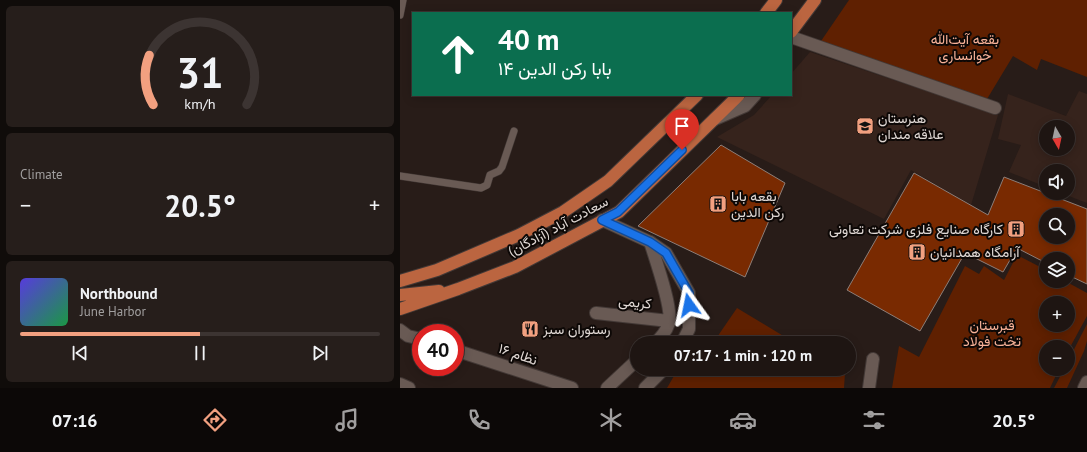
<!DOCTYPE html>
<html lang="en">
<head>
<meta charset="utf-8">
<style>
  body { margin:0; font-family:"PT Sans",Vazirmatn,sans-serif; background:#261e1b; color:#f1f3f6; height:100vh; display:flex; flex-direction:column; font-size:15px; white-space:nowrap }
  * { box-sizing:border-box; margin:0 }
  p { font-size:13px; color:#a19f9f }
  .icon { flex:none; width:22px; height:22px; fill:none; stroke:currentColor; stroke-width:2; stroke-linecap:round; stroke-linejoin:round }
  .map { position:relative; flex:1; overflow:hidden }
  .drawer { display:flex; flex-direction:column; gap:6px; padding:6px; background:#100c0a; width:400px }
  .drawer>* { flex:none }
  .top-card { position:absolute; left:12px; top:12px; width:380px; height:84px; border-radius:0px; box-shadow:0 2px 10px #0003,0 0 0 1px #3c3432; background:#0b6e4f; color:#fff; overflow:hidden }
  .needle { width:26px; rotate:171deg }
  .tools { position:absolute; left:639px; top:120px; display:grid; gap:8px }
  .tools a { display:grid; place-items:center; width:36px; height:36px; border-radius:50%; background:#1e1512; box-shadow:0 2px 10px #0003,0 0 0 1px #3c3432; font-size:20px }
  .speed { position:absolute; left:12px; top:324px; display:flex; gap:8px; font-size:20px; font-weight:700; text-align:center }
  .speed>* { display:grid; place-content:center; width:52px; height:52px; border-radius:50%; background:#1e1512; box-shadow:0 2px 10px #0003,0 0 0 1px #3c3432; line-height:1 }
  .speed .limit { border:6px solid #d22; background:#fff; color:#111 }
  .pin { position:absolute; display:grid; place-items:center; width:34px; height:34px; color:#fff; margin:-41px -17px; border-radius:50% 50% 50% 0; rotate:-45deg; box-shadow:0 0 4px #0007 }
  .pin .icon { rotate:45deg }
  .me { position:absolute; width:44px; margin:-22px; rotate:348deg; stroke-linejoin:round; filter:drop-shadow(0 0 3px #0008) }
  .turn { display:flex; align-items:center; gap:14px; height:84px; padding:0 20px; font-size:18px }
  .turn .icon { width:52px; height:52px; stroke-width:2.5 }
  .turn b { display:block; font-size:28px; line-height:34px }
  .big { font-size:30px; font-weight:700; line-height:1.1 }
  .drawer .tile { flex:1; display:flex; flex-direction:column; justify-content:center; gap:6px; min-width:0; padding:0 14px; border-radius:6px; background:#261e1b }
  .drawer .dial { align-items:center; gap:0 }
  .dial svg { height:104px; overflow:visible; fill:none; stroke:#3c3432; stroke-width:7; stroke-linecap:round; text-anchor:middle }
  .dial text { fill:#f1f3f6; stroke:none }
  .song { display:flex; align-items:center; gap:12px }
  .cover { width:48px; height:48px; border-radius:6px; background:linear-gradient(135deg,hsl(250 70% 55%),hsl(140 70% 35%)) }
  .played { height:4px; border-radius:2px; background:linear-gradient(90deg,#f2a080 50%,#3c3432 50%) }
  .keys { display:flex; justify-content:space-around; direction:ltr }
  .heat { display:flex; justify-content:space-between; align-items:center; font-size:22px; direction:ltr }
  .trip { position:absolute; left:230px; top:336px; width:226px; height:40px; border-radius:20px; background:#1e1512; box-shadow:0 2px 10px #0003,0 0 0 1px #3c3432; font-weight:700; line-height:40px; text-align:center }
  .tab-bar { display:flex; height:64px; justify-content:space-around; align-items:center; background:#0c0807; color:#a19f9f }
  .tab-bar .icon { width:28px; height:28px }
  .tab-bar .active { color:#f2a080 }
  .tab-bar b { font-size:18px; color:#f1f3f6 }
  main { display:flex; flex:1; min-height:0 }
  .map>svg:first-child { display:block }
  .built { fill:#36231c; fill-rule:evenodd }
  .green { fill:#5f2001; fill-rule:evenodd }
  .building { fill:#792a01; stroke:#8d7e78; fill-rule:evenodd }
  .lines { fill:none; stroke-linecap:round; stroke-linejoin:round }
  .service-casing { stroke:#433936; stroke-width:8 }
  .minor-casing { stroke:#433936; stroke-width:14 }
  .tertiary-casing { stroke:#433936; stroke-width:14 }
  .primary-casing { stroke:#433936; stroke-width:14 }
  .service { stroke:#695a54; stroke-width:7 }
  .minor { stroke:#695a54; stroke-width:12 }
  .tertiary { stroke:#695a54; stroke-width:12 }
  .primary { stroke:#bb6540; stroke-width:12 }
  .route-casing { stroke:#114b97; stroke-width:10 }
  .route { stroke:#1a73e8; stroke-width:7 }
  .labels { text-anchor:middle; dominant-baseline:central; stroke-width:4; stroke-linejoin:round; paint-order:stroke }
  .park-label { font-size:14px; fill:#f8b298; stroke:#0d0806 }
  .poi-label { font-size:14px; fill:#e0d8d4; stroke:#0d0806; text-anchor:start }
  .street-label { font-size:14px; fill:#e0d8d4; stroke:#0d0806 }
</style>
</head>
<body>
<main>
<section class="drawer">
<div class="tile dial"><svg viewBox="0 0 100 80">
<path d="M14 69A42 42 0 1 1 86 69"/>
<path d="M14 69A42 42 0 0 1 11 31" stroke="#f2a080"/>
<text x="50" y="56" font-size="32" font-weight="700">31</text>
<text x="50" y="72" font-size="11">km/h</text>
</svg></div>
<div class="tile"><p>Climate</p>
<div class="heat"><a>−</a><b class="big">20.5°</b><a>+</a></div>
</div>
<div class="tile">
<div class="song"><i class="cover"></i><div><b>Northbound</b><p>June Harbor</p></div></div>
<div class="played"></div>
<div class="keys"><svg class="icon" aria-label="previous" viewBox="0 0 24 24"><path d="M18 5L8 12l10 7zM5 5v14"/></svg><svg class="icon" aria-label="pause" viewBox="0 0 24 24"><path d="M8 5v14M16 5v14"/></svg><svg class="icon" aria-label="next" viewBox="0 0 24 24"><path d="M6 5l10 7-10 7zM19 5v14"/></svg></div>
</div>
</section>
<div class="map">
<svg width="687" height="388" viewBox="0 0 687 388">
  <rect width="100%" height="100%" fill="#281c18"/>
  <path class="built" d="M410,52L598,115L571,205L511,170L484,219L317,137L354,115L372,95H391V74Z
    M679,91L687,94V203L661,193H668V171H646V187L609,172L621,145L598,139L608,94L666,116ZM646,127H668V149H646Z"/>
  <path class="green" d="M449,0H687V77L641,59L637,70L613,56L584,104L419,44Z
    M617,255L646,270V281H665L687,293V316L668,351V347H646V369H659L650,388H492L499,346L519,357L565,266L579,274L584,266L604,280ZM646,303H668V325H646Z
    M337,308L395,343H313Z
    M687,324V341L684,351L667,388H654L664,369H668V361Z
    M278,369H439L445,373L444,388H267Z"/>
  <path class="building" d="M321,145L385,183L345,277L238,226Z
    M514,173L588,215L604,177L687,209V284L668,275V259H646V263L617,248L603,272L565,253L520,331L447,290ZM646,215H668V237H646Z"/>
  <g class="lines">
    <defs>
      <path id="service" d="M0,15L3,0
        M0,176L81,188L87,185L90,175L99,171L102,167L114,131"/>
      <path id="minor" d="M391,37L595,108
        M315,119L345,106L355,95
        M250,242C255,258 273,309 269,323C266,332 261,337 255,343
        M196,313L269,321
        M0,330L8,336L21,339
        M55,350L172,388
        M0,384L9,388
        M207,388L237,360
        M469,388L473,359"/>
      <path id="tertiary" d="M202,220L250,242L266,253L289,293V329L282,343
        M245,388L264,369
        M684,388L687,382"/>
      <path id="primary" d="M366,13L376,0
        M391,32L415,0
        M0,281L37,270L119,235L163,212L208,181L297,95
        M0,295L39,291
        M0,309L58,289L115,267L219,212L339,95"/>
    </defs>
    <use href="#service" class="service-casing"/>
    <use href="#minor" class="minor-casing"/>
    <use href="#tertiary" class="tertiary-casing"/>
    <use href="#primary" class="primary-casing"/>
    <use href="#service" class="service"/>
    <use href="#minor" class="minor"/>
    <use href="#tertiary" class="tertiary"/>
    <use href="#primary" class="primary"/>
  </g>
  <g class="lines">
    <defs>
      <path id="route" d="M282,150L218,212L202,220L250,242L266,253L289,293V305"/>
    </defs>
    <use href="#route" class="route-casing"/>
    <use href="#route" class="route"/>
  </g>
  <defs>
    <symbol id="school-square" viewBox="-11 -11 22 22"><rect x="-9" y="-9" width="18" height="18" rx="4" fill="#f2a080" stroke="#0d0806"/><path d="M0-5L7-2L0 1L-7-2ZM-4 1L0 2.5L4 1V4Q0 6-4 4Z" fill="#111"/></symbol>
    <symbol id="building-square" viewBox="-11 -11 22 22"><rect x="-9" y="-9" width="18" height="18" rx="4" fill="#f2a080" stroke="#0d0806"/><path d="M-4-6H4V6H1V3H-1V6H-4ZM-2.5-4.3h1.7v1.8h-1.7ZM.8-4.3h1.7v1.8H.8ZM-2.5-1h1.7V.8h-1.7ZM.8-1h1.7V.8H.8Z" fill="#111"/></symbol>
    <symbol id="restaurant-square" viewBox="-11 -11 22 22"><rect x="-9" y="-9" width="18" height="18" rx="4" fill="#f2a080" stroke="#0d0806"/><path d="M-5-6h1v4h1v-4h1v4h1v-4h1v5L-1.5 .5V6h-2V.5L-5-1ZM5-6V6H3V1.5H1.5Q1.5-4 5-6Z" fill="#111"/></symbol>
  </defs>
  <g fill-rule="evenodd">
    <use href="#school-square" x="455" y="116" width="20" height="20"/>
    <use href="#building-square" x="308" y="194" width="20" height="20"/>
    <use href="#building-square" x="606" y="219" width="20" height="20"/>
    <use href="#building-square" x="507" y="242" width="20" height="20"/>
    <use href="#restaurant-square" x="120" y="319" width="20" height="20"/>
  </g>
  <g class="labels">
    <g class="park-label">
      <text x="565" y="39">بقعه آیت‌الله<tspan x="565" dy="16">خوانساری</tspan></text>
      <text x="592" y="325">قبرستان<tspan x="592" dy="16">تخت فولاد</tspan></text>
    </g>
    <g class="poi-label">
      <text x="478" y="118">هنرستان<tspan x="478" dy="16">علاقه مندان</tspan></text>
      <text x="331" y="196">بقعه بابا<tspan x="331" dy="16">رکن الدین</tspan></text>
      <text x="603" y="229" text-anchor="end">کارگاه صنایع فلزی شرکت تعاونی</text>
      <text x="530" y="252">آرامگاه همدانیان</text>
      <text x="143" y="329">رستوران سبز</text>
    </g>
    <g class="street-label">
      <text transform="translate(158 226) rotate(-28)">سعادت آباد (آزادگان)</text>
      <text transform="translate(235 302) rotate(6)">کریمی</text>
      <text transform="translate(118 354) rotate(19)">نظام ۱۶</text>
    </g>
  </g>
</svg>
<div class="tools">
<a><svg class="needle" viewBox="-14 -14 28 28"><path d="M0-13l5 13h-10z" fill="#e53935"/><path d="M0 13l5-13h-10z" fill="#a19f9f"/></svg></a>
<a><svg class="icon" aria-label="sound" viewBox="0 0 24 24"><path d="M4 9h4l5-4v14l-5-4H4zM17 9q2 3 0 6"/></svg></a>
<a><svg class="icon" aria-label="search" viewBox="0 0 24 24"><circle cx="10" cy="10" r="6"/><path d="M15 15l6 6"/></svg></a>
<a><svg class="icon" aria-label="layers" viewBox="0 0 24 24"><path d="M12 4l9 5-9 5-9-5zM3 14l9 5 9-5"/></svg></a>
<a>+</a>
<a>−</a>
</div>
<div class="speed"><div class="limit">40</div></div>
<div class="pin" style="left:282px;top:150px;background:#d93025"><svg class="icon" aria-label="arrive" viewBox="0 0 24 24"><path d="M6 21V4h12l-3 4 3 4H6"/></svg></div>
<svg class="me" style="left:289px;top:305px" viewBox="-20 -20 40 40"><path d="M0-17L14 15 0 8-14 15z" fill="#1a73e8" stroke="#fff" stroke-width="4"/></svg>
<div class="trip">07:17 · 1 min · 120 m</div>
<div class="top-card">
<div class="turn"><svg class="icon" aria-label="ahead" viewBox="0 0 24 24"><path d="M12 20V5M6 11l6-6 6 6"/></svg><div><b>40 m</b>بابا رکن الدین ۱۴</div></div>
</div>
</div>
</main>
<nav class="tab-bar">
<b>07:16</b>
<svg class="icon active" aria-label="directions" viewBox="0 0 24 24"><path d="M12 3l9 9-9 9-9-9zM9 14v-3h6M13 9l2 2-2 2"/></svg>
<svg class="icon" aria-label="music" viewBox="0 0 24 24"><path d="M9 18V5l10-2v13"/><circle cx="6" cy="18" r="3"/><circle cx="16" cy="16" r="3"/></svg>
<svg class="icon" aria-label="phone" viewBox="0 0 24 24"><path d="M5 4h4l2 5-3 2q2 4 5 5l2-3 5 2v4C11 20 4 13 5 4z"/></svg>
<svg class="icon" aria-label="climate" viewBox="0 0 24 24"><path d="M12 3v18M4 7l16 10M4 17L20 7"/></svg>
<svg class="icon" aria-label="car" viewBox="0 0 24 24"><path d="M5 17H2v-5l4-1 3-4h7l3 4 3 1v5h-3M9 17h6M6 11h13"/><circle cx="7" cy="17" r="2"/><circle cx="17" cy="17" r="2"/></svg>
<svg class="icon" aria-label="filters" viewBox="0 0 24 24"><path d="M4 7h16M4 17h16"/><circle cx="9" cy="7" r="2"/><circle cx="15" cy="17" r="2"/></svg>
<b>20.5°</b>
</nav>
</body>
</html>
